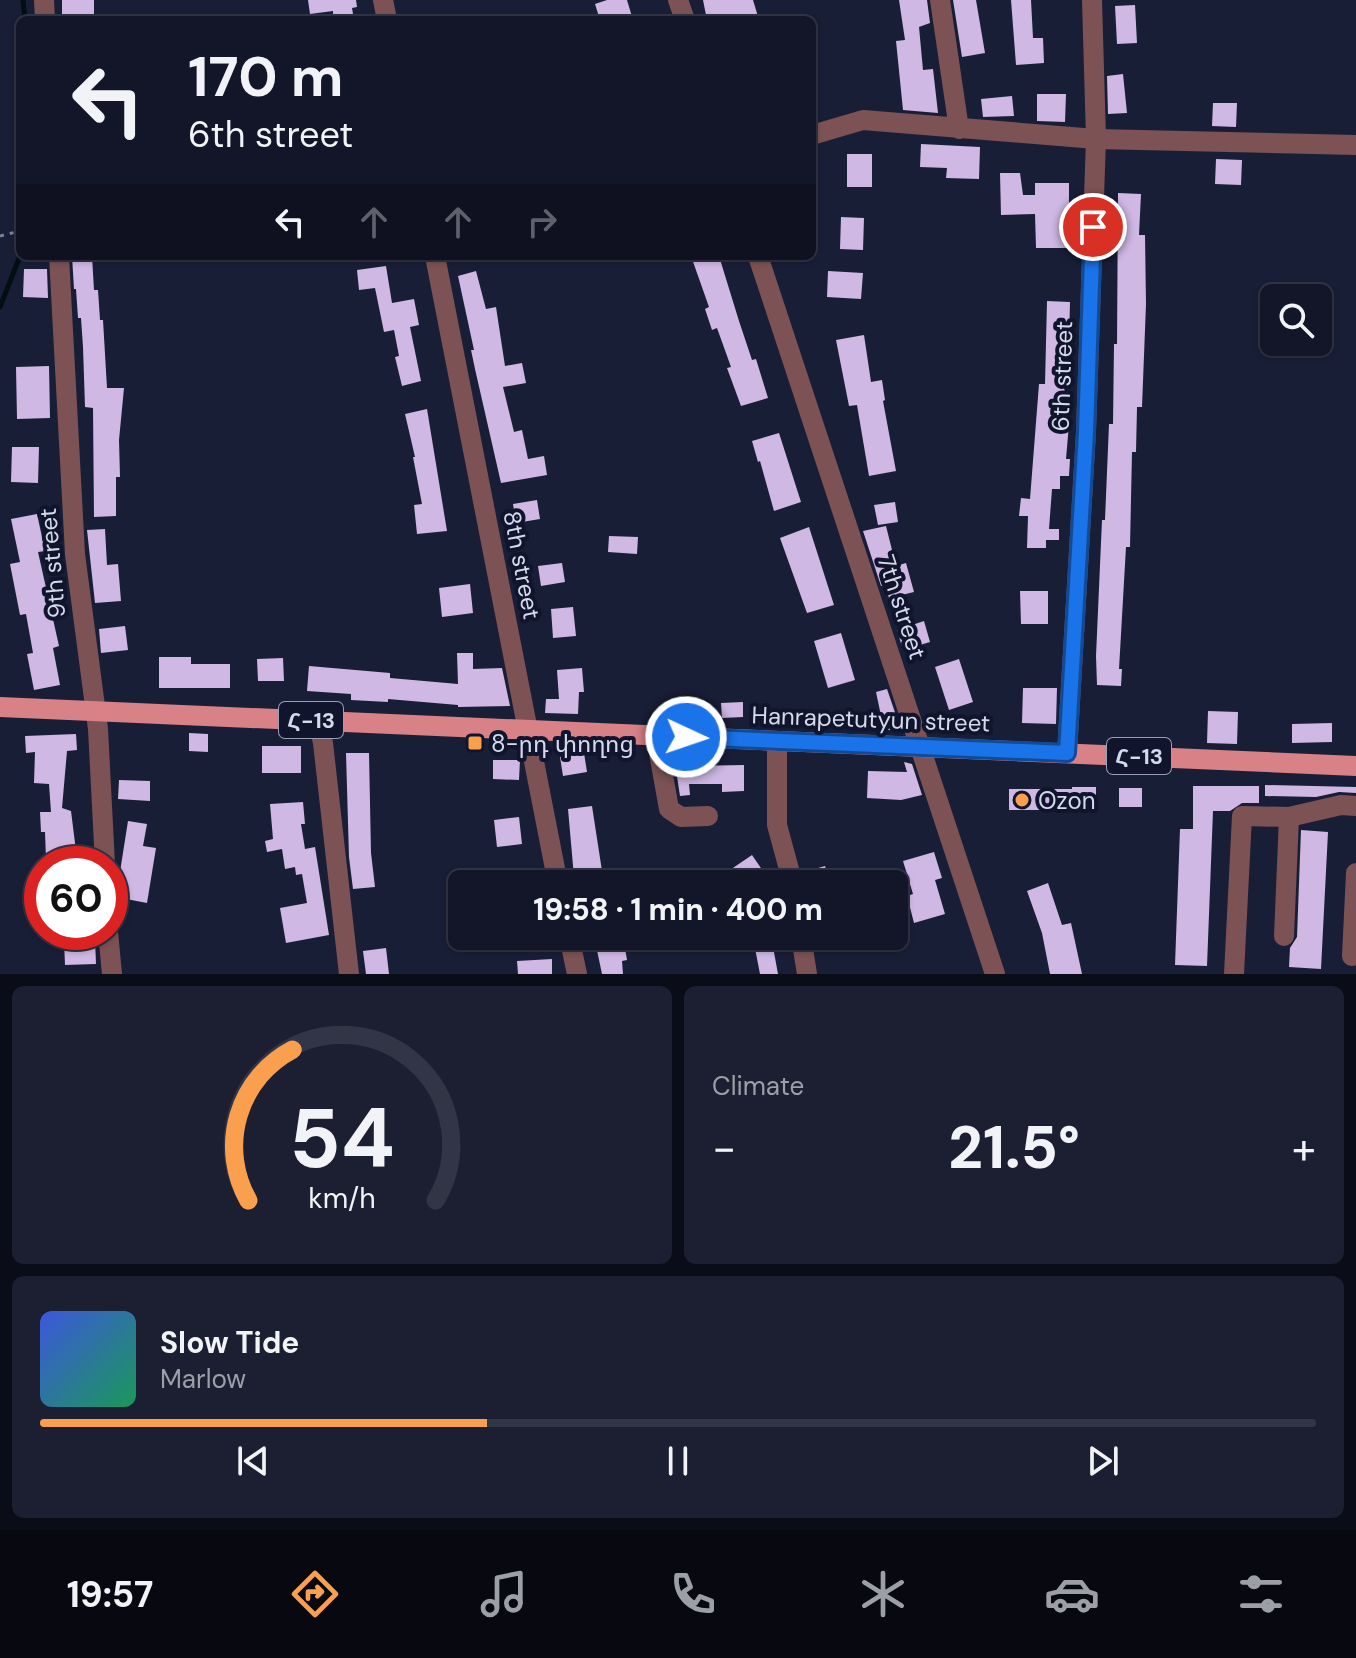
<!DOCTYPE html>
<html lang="en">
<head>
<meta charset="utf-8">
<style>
  body { margin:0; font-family:"DM Sans","Noto Sans Armenian",sans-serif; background:#1c1f31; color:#f1f3f6; height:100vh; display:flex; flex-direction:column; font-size:30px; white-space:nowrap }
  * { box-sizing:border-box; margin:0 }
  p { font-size:26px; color:#9d9fa8 }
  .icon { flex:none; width:44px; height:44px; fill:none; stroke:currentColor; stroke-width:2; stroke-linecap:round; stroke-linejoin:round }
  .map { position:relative; height:974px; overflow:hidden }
  .sheet { display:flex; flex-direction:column; gap:12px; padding:12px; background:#0a0c17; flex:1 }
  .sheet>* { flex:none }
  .banner { position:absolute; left:16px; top:16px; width:800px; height:244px; border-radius:12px; box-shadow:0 2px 6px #0004,0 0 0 2px #323546; background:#131629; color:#f1f3f6; overflow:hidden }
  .fabs { position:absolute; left:1260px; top:284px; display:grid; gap:16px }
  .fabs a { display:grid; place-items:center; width:72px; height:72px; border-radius:12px; background:#131629; box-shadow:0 2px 6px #0004,0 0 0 2px #323546; font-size:40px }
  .speed { position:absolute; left:24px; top:846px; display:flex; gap:16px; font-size:40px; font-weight:700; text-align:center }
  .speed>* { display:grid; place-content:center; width:104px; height:104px; border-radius:50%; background:#131629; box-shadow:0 2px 6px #0004,0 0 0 2px #323546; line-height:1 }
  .speed .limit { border:12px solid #d22; background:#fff; color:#111 }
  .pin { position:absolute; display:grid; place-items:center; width:68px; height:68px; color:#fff; margin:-34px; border:4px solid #fff; border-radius:50%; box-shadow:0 2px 8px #0007 }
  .me { position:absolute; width:88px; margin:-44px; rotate:93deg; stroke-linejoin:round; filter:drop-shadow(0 0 6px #0008) }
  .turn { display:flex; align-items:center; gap:28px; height:168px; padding:0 40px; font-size:36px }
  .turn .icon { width:104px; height:104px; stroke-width:2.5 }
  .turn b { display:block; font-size:56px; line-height:68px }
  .lanes { display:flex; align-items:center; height:76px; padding:0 40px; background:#0003; justify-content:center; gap:40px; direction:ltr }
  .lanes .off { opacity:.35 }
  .big { font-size:60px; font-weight:800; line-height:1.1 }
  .sheet .card { flex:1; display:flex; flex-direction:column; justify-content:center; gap:12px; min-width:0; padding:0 28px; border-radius:12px; background:#1c1f31 }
  .sheet .dial { align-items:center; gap:0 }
  .dial svg { height:208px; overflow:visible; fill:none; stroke:#323546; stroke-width:7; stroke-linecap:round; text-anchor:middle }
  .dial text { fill:#f1f3f6; stroke:none }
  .song { display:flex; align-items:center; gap:24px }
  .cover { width:96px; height:96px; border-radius:12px; background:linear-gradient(135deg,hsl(230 70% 55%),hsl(150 70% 35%)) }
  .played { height:8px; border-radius:4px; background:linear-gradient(90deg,#fa9f4e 35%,#323546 35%) }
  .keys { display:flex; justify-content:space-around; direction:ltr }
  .heat { display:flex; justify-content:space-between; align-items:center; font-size:44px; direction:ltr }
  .sheet .tiles { flex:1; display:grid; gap:12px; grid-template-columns:1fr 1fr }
  .card:last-child { grid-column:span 2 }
  .trip { position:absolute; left:448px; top:870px; width:460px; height:80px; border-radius:12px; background:#131629; box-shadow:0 2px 6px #0004,0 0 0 2px #323546; font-weight:800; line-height:80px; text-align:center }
  .menu { display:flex; height:128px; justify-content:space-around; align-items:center; background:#080910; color:#9d9fa8 }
  .menu .icon { width:56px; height:56px }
  .menu .selected { color:#fa9f4e }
  .menu b { font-size:36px; color:#f1f3f6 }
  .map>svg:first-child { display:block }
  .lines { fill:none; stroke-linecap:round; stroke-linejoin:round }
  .stream { stroke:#010f13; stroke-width:5 }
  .building { fill:#cfb8e4 }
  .path { stroke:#7c8196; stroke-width:3; stroke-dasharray:4 6; stroke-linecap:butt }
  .minor { stroke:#7c5254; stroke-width:20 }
  .major { stroke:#d88287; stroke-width:20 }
  .route-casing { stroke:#114b97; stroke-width:20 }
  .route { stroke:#1a73e8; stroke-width:14 }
  .poi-dot { fill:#fa9f4e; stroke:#10152d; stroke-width:3 }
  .labels { text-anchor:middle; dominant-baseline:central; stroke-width:8; stroke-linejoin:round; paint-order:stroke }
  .shield { fill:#10152d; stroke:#999eb2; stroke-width:2 }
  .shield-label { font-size:22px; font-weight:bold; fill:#d4d9eb }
  .street-label { font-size:24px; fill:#d4d9eb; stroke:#10152d }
  .poi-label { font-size:24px; fill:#d4d9eb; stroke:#10152d; text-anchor:start }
</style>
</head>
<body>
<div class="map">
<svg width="1356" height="974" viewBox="0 0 1356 974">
  <rect width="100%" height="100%" fill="#191e37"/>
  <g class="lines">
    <path class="stream" d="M23,0L25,20
      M0,307L20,256"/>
  </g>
  <path class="building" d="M62,0H94V17H62Z
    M308,0H356L357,7L352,8L354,20H333V11L310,14Z
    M607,0H627L633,20H600L595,4Z
    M703,0H753L759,20H707Z
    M899,0H927L930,23L919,27L923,70L933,69L938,113L903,110L896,41L905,40Z
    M953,0H976L985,53L962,57Z
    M1011,0H1031L1033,38H1043L1044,63L1016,65Z
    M1135,5L1137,43L1117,44L1115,6Z
    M1123,74L1127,113L1108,114L1107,76Z
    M1037,94H1066L1065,122L1037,121Z
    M1012,96L1014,116L983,117L981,99Z
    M1213,103H1237L1236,127L1212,126Z
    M921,144L980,147L979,179L946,178L947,168L920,167Z
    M847,154H872V187H847Z
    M1216,159L1242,160L1241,185L1215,184Z
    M1000,173H1020L1023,195H1035V183H1069V248H1036L1035,214L1001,215Z
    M1118,193L1141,194L1139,235H1145L1146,304L1142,407H1137L1136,452H1132L1130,547H1126L1119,669H1122L1121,686L1097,685L1096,656L1102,520H1105L1109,424H1113L1114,344H1117Z
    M841,217L864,218L863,250L840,249Z
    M72,256H92L94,290H98L100,320H103L107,388H124L119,440L120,477H116V516L94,517L93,408L85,407L83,347L81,318H78L76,289H74Z
    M691,256H719L739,321L752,360L756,359L768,398L741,406L727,368L731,367L717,328L712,330L705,309L709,307Z
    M386,266L392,303L414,299L419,325L410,327L421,381L402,386L395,357L399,356L394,330L384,332L375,288L359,290L357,270Z
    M24,269H47L48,298L23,297Z
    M476,271L486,309L496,307L505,366L522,363L526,383L503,387L514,432L522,430L528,459L544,456L547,475L501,483L475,369L471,350H474L458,276Z
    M828,271L863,273L861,299L827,297Z
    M1047,301L1070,302L1068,380H1065L1063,424H1069L1066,459H1070L1069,476H1060V489H1052L1049,529H1059V540H1046V548H1027L1028,516H1019L1021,498L1030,499L1039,384H1045Z
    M864,335L871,382L882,380L885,400L883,401L896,471L869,476L857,405L849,406L836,340Z
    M49,366L50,418L17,419L16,367Z
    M427,409L447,531L417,534L414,505L422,504L413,457H415L405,414Z
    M779,433L801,502L774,511L760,461L758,462L752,441Z
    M12,447H39L38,483L11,482Z
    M537,500L540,519L516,523L513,504Z
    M895,502L898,522L878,525L874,505Z
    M37,514L45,551L38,552L59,646L53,648L60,685L34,690L27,654L33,653L26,614L20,615L10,564L20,562L11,519Z
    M886,526L896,566L906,563L914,592L889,598L885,585L881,586L863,531Z
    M809,527L834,605L807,613L780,538Z
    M105,529L107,565L118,564L121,601L95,603L87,530Z
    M609,536L638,537L637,554L608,552Z
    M562,563L565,582L541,586L538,566Z
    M470,584L473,613L442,617L439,588Z
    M1020,591H1048V624H1021Z
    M573,607L576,636L553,638L551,609Z
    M924,621L930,642L903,650L897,630Z
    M125,626L128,650L101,653L99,629Z
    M841,633L855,680L828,688L814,641Z
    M457,653H473V669L502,668L510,706L458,707V705L388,699V702L351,700V694L307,691L309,666L390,673V678L458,684Z
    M159,657H191V664H230V688H159Z
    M283,658L284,681H258L257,659Z
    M959,659L973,702L949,710L935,667Z
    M582,668L584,692H579L578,714L545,713L546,699H559L557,670Z
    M1023,688H1057L1056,724L1022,723Z
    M887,689L901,730H884L876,692Z
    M743,702V717L722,718L721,703Z
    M1208,711L1238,712L1237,744L1207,743Z
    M1332,723V742L1292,743V724Z
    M189,733L208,734V752L189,751Z
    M76,734L77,750L67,751L62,808L71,811L77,859H46L45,832H41L40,812H51L49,784L34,783L35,752L26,753L25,736Z
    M262,746H301V773H262Z
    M346,753H369L371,853L375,887L353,889L349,857Z
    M584,753L587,772L563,776L560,757Z
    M493,760H520L519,780L493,779Z
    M686,762L687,766L744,765V791L722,792V784H689L690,795L680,796L675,763Z
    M904,762L912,764L922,795L901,800L867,798L868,771L907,772Z
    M119,780L150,781V801L118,799Z
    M1265,785L1356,787V793L1339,792L1316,797L1265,796Z
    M1193,786H1259V803H1242L1230,811H1213L1207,966L1175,965L1180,829H1193Z
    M1072,787H1096V807H1062V810H1009V789H1072Z
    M1119,788H1142V807H1119Z
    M303,802L305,824H301L305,849L315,847L329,935L286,943L280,908L307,903L302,874L296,875L295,867L285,869L282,849L267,852L265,841L273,839L270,804Z
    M592,806L604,884H579V876L574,877L568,809Z
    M519,817L522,844L497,847L494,820Z
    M128,821L147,824L143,846L156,848L147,903L116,897Z
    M1301,830L1328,832L1321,969L1289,967L1290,948L1297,937Z
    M934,852L942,878L935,880L945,914L914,923L907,896L913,894L903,861Z
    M752,855L767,877L756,884H731L724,874Z
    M825,866L830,884H808L805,872Z
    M1048,883L1062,925L1071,923L1082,974H1050L1042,933L1027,891Z
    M594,936H623L627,960L622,961L623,974H602Z
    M771,936L778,974H760L753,938Z
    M95,939L96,964L65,965L64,940Z
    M386,948L389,974H366L363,951Z
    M552,959V974H518L517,961Z"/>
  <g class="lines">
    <path class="path" d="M0,236L16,232L20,226"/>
    <path class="minor" d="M44,0L45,20
      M383,0L387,20
      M678,0L685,20
      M940,0L959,129
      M812,135L863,120L1096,139L1356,145
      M59,256L75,554L98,729L105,864
      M435,256L558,884
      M758,256L995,974
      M318,720L323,743L349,974
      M656,736L669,809L681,817L708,816
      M777,742V825L793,884
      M1067,753L1086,432L1096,139L1092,0
      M108,932L112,974
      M569,936L577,974
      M801,936L807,974
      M1284,936L1289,817
      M1352,956L1356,873
      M1234,974L1242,816L1289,817L1341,805L1356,806"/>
    <path class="major" d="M0,707L1356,766"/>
  </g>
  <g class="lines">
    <defs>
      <path id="route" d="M686,737L1067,753L1086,432L1093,227"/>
    </defs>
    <use href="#route" class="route-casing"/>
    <use href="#route" class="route"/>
  </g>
  <g class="poi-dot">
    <rect x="467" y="735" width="16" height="16" rx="4"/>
    <circle cx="1022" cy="800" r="8"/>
  </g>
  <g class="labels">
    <g class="shield">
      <rect x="279" y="702" width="64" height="36" rx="6"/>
      <rect x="1107" y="738" width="64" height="36" rx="6"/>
    </g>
    <g class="shield-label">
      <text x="311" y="720">Հ-13</text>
      <text x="1139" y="756">Հ-13</text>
    </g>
    <g class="street-label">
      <text transform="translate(1062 376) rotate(-88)">6th street</text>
      <text transform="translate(52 563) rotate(-95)">9th street</text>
      <text transform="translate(522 565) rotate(79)">8th street</text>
      <text transform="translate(902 607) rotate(72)">7th street</text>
      <text transform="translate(871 719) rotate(2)">Hanrapetutyun street</text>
    </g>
    <g class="poi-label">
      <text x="491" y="743">8-րդ փողոց</text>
      <text x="1038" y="800">Ozon</text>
    </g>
  </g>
</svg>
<div class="fabs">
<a><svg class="icon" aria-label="search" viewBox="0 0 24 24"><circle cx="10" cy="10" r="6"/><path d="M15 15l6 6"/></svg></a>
</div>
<div class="speed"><div class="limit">60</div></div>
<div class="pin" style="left:1093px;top:227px;background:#d93025"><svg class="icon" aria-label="arrive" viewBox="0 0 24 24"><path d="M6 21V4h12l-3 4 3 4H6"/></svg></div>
<svg class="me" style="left:686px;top:737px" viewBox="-20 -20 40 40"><circle r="17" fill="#1a73e8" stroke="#fff" stroke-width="3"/><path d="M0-11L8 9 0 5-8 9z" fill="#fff"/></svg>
<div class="trip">19:58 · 1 min · 400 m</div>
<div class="banner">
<div class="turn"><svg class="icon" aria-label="left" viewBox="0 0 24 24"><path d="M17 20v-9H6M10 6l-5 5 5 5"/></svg><div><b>170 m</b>6th street</div></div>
<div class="lanes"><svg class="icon" aria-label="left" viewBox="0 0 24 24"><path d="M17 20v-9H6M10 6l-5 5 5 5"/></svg><svg class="icon off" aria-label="ahead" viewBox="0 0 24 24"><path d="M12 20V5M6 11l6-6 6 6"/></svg><svg class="icon off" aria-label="ahead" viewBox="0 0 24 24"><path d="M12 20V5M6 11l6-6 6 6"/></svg><svg class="icon off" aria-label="right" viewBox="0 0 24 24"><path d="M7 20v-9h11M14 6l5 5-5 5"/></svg></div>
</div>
</div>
<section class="sheet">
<div class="tiles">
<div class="card dial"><svg viewBox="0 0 100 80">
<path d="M14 69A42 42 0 1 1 86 69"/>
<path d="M14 69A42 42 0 0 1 31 11" stroke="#fa9f4e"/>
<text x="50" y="56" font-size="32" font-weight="700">54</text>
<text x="50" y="72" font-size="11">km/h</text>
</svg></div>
<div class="card"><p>Climate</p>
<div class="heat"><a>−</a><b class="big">21.5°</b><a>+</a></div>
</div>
<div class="card">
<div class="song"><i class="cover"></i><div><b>Slow Tide</b><p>Marlow</p></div></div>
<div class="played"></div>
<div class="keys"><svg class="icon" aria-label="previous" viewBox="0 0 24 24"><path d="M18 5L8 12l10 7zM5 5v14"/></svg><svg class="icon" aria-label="pause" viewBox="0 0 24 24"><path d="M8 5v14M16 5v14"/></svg><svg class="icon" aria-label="next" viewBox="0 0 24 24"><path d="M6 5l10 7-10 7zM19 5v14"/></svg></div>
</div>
</div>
</section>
<nav class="menu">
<b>19:57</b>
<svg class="icon selected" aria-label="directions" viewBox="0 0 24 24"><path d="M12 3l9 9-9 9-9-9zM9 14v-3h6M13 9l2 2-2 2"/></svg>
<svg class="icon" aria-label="music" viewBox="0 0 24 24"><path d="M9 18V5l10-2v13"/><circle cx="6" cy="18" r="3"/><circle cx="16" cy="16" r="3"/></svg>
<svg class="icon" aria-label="phone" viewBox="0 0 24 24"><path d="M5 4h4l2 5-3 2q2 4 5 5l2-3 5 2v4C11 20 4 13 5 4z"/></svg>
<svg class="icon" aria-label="climate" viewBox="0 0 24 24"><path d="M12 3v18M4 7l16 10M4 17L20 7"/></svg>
<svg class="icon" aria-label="car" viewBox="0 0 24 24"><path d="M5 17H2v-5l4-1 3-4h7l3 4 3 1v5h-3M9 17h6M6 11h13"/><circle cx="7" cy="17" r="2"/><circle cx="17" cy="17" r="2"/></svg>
<svg class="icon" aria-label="filters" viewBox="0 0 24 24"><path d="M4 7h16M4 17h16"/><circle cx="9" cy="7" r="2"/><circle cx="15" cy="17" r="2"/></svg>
</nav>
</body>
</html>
